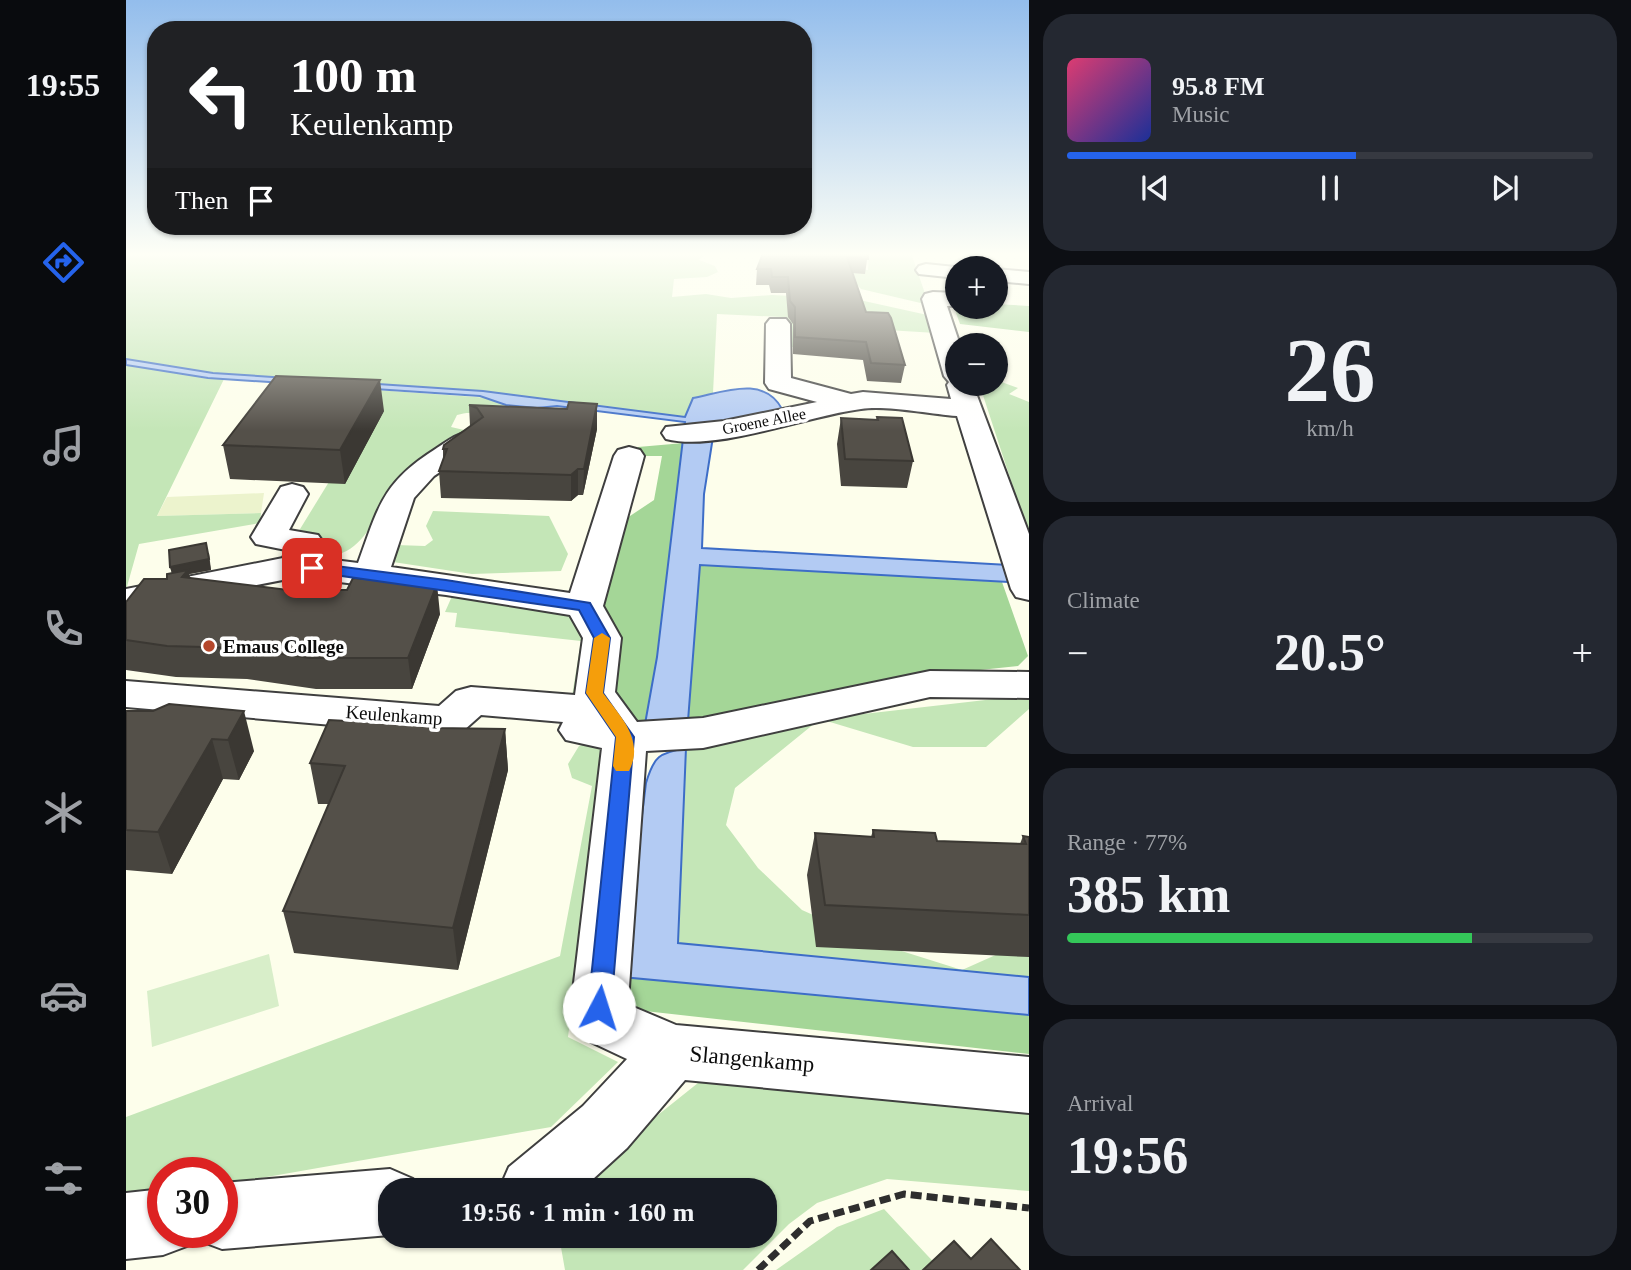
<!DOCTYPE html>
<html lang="en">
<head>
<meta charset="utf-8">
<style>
  body { margin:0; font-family:Georgia,serif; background:#242831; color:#f1f3f6; height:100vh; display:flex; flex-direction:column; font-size:26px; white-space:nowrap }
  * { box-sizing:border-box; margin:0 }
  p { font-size:23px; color:#9ea1a6 }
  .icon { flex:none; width:38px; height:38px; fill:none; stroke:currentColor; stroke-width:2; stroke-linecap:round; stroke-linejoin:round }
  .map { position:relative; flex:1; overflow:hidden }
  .sheet { display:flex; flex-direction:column; gap:14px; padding:14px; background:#0d0f14; width:602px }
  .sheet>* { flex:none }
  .guide { position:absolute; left:21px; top:21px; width:665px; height:214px; border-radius:28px; box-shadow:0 2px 5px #0004; background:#202124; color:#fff; overflow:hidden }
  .buttons { position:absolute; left:819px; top:256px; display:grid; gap:14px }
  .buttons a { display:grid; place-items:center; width:63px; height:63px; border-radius:50%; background:#171b24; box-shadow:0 2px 5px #0004; font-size:35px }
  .speed { position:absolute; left:21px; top:1157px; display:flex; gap:14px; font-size:35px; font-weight:700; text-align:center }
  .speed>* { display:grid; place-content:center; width:91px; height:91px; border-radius:50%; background:#171b24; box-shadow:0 2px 5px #0004; line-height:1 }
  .speed .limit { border:10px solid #d22; background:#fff; color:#111 }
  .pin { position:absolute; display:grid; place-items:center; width:60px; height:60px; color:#fff; margin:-30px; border-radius:14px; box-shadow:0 4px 10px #0006 }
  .me { position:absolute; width:77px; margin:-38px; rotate:5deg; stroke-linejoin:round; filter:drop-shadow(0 0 5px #0008) }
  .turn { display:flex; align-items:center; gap:24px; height:147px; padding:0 28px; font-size:32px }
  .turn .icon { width:91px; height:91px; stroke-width:2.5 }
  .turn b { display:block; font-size:49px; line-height:60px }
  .then { display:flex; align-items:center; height:66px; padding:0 28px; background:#0003; gap:14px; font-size:26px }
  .big { font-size:52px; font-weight:700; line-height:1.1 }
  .sheet .widget { flex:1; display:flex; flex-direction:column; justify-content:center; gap:10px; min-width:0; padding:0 24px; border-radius:28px; background:#242831 }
  .sheet .dial { align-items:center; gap:0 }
  .dial b { font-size:91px; line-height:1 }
  .song { display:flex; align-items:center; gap:21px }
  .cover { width:84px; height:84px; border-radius:10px; background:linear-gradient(135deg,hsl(340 70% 55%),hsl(230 70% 35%)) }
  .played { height:7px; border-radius:4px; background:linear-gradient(90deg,#2563eb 55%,#363941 55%) }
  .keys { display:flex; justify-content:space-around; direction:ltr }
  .heat { display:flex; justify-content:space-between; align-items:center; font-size:38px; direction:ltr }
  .charge { height:10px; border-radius:5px; background:linear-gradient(90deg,#34c759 77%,#363941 0) }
  .trip { position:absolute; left:252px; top:1178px; width:399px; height:70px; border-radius:28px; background:#171b24; box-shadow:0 2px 5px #0004; font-weight:700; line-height:70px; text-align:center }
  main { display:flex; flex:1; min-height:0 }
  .tabs { display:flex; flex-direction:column; width:126px; justify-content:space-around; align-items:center; background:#090b0e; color:#9ea1a6 }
  .tabs .icon { width:49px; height:49px }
  .tabs .selected { color:#2563eb }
  .tabs b { font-size:32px; color:#f1f3f6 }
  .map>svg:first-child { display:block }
  .farmland { fill:#ecf3cd }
  .green { fill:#c4e6b7 }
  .forest { fill:#a4d697 }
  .pitch { fill:#d8eec9 }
  .water { fill:#b3cbf3; stroke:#3d6dc7; stroke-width:2 }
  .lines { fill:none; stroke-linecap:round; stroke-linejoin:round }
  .minor-casing { stroke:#3f3f3f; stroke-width:4 }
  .path { stroke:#2e2e2e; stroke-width:7; stroke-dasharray:11 5; stroke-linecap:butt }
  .minor { fill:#fff; fill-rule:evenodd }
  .wall { fill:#48453f }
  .shaded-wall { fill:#3b3833 }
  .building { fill:#545049; stroke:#3b3833; stroke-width:2 }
  .route { fill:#2563eb; stroke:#184099; stroke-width:2 }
  .slow { fill:#f59e0b }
  .poi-dot { fill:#b5472b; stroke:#fff; stroke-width:2.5 }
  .labels { text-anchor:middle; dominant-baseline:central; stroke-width:7; stroke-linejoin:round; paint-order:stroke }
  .far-street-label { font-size:16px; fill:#0c0c0c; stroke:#fff }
  .poi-label { font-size:19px; font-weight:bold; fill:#0c0c0c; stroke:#fff; text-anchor:start }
  .street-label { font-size:19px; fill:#0c0c0c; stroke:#fff }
  .near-street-label { font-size:23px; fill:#0c0c0c; stroke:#fff }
</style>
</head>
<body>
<main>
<nav class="tabs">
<b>19:55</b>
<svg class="icon selected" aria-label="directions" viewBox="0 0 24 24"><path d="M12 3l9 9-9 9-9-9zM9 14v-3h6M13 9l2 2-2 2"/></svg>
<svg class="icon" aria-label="music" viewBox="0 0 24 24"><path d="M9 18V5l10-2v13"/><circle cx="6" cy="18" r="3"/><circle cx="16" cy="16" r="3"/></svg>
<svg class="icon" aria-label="phone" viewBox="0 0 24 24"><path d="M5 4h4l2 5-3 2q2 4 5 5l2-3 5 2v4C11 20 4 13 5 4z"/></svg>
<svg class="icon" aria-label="climate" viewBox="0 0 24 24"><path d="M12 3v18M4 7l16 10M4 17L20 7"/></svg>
<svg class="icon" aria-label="car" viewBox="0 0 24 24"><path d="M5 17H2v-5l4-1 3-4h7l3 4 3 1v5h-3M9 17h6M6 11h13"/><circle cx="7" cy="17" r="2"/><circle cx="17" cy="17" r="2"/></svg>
<svg class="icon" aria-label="filters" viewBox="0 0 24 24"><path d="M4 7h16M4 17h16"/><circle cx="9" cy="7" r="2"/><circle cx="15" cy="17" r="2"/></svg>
</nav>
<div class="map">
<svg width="903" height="1270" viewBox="0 0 903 1270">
  <rect width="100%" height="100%" fill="#fdfeeb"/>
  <path class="farmland" d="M138,493L135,513L31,516L41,497Z"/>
  <path class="green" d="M0,253H580L573,260L589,266L592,272L581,277L548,279L546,297L580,294L605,298L646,295L729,299L806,316L810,333L761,330L674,347H657L656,317L591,314L587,393L567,398L560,417L357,391L87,373L0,359Z
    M743,253H785L803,305L735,289L724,277L693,266L742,270Z
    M0,365L98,379L31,516L135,513L134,523L13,544L0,590Z
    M870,380L892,388L883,394L903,402V536L853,383H870Z
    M223,388L363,398L380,405L386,429C368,420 352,408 331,415L325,427L338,430C314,451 282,465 262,490C257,496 254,507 251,514C237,544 219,560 185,557L171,534L244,415Z
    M307,511L423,516L442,554L435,571L346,574L267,562L265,554L270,545L299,546L307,540L300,526Z
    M327,594L448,611L458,624L456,694L446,696L455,641L329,627L331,613L319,612Z
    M903,695V709L860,747H787L694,719L609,788L600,825L632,868L676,910L747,942L836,970L903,940V977L552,943L560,748L694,719Z
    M468,742L479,743L442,1037L492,1062L425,1127L96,1185V1172H37V1196L0,1202V1117L434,956L466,786L446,778L442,764L453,746Z
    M582,1075L903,1106V1191L761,1179L691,1203L663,1224L617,1270H439L433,1236H639V1190H438Z
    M758,1209L815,1270H650L711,1227Z"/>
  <path class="forest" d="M826,302H831V306H870V304L903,306V332L834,324Z
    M558,443L531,657L519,724L495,714L479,688L473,614L492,524L528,500L536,456H510L512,447Z
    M573,565L876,582L902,656L892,666L797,676L562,721Z
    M496,977L903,1015V1054L492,1008Z"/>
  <path class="pitch" d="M143,954L153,1006L26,1047L21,991Z"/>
  <path class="water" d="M0,359L87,373L357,391L559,417L567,398C598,392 638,375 656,409L647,416L589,424L578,494L576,548L903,566V583L574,565L562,721L519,724L531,657L559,422L431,406L411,408L380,405L354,396L82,378L0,365Z
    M560,748L552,943L903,977V1015L496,977L520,783C528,756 533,753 560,748Z"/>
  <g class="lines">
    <defs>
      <path id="minor" d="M800,264L839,268H831V278L793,274L790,270L793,266Z
        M870,269L903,272V284L870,281Z
        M807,292L831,293L833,306H821L834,345H831V383L847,385L903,534V600L890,597L885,589L831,416C804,414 760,405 735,409C680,416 592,452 540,439L536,433L540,427L598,421L691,402L643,389L639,383L640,324L644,319H660L664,324L665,378L725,394L737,392L825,399L821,385L823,382L818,376L796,299L799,294Z
        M341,432L351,435L356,441L351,447L308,476L288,498L265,567L444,593L488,456L492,450L503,447L514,450L518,456L477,606L495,638L489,692L511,722L577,718L804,671L903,672V698L804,697L577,748L520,751L502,1001L505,1006L550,1025L903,1057V1113L559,1080L501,1148L455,1190H373L383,1167L457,1106L501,1059L465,1042L445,1008L476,748L440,740L433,730L437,722L355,715L337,731L322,735L0,707V681L313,706L330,691L345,687L449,695L457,638L444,615L320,595L172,577L24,606L0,614V589L157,558L160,550L130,544L125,537L155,487L166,484L177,487L182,494L163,530L192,535L197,542L192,558L232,563C252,508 256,483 308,450C319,443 328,435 341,432Z
        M264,1169L287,1179L292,1190H264V1235L96,1249L72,1240L69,1232H96V1183Z
        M37,1189V1232H66L61,1246L37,1255L0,1259V1193Z"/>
    </defs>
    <use href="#minor" class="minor-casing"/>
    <path class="path" d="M632,1270L684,1221L778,1194L903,1208"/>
    <use href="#minor" class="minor"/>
  </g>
  <path class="wall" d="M580,253H742L739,274L726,273L740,312L779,365L775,383L741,381L737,360L667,354V324L662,317L660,293H645L643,285H630L631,269L636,254Z
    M343,405L471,429L457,495H452L445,501L315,498L313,471L317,460V449L344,426Z
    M258,411L219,484L104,479L97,445Z
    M751,417L787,461L781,488L715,486L711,444L715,418L750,420Z
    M83,553L85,570L63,574L64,578L314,614L286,689H190L121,679L50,677L0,670V602L41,579L46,573L44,567Z
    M43,704L128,751L113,780L97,779L46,874L0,870V711H27Z
    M309,728L379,729L382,770L332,970L168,953L157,911L203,804H192L184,763Z
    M747,830L811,841L894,844L897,836L903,837V957L690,947L681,875L689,833L745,837Z"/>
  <path class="shaded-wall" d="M254,380L258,411L219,484L214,450Z
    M471,404V429L457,495L458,469Z
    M452,469V495L445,501V475Z
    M80,543L85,570L63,574L70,600L47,577L44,567Z
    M311,584L314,614L286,689L282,658Z
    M118,711L128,751L113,780L102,740Z
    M379,729L382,770L332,970L327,928Z
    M86,739L97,779L46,874L32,832Z"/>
  <path class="building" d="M637,253H742V259L721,257L740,312L762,313L765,318L779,365L745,363L740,342L669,337V307L664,301L662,277H646L645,269H631Z
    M150,376L254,380L214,450L97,445Z
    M443,402L471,404L458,469H452L445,475L313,471L321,449H317L318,445L357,417L351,408L343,405L441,409Z
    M751,417L776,418L787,461L719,459L715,418L752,420Z
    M80,543L83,559L44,567L43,550Z
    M62,570L56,577L162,590H221L227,578L311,584L282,658H184L113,648L41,646L0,640V602L18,579H41V574Z
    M43,704L118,711L102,740L86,739L32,832L0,830V711H27Z
    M224,716L309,728L379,729L327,928L157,911L219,766L184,763L203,720L221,721Z
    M747,830L809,833L811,841L900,844L897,836L903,837V915L699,905L689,833L748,837Z
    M865,1239L894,1270H797L828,1241L845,1259Z
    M766,1251L783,1270H745Z"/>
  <linearGradient id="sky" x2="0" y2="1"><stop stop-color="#93bdec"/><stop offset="0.59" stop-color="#fefff6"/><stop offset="1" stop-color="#fefff6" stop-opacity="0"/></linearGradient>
  <rect width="903" height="431" fill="url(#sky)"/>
  <path class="route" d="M186,563L320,580L458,602L464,603L484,638L477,693L508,737L485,1008L481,1016L473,1019L465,1016L462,1008L490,737L460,693L468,638L453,610L181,571L179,568Z"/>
  <path class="slow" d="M476,633L484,638L477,693C494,716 519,740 503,771H490L487,766L490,737L460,693L468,638Z"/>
  <circle class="poi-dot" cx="83" cy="646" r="7"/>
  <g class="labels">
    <g class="far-street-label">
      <text transform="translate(638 421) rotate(-11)">Groene Allee</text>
    </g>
    <g class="poi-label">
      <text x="97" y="646">Emaus College</text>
    </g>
    <g class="street-label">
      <text transform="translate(268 715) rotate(4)">Keulenkamp</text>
    </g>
    <g class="near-street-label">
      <text transform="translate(626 1059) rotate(5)">Slangenkamp</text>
    </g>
  </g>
</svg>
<div class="buttons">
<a>+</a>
<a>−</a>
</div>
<div class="speed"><div class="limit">30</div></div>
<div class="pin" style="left:186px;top:568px;background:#d93025"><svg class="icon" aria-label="arrive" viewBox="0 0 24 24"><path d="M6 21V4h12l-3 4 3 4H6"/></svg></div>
<svg class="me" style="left:473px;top:1008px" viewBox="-20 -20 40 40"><circle r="19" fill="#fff"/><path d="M0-13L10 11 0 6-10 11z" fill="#2563eb"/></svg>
<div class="trip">19:56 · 1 min · 160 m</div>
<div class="guide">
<div class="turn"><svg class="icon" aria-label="left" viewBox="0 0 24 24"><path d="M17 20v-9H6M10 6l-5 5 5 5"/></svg><div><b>100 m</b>Keulenkamp</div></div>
<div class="then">Then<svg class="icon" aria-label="arrive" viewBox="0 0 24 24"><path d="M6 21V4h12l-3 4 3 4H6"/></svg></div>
</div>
</div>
<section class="sheet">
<div class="widget">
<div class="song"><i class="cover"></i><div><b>95.8 FM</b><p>Music</p></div></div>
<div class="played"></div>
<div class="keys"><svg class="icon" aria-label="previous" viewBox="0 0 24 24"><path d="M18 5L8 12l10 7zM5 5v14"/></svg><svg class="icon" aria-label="pause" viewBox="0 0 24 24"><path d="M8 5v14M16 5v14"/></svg><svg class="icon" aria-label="next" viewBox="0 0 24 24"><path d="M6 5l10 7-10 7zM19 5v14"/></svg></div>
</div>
<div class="widget dial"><b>26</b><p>km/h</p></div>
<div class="widget"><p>Climate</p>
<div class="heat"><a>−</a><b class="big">20.5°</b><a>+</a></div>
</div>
<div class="widget"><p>Range · 77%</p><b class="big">385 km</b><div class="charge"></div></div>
<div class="widget"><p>Arrival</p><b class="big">19:56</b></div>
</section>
</main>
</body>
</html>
